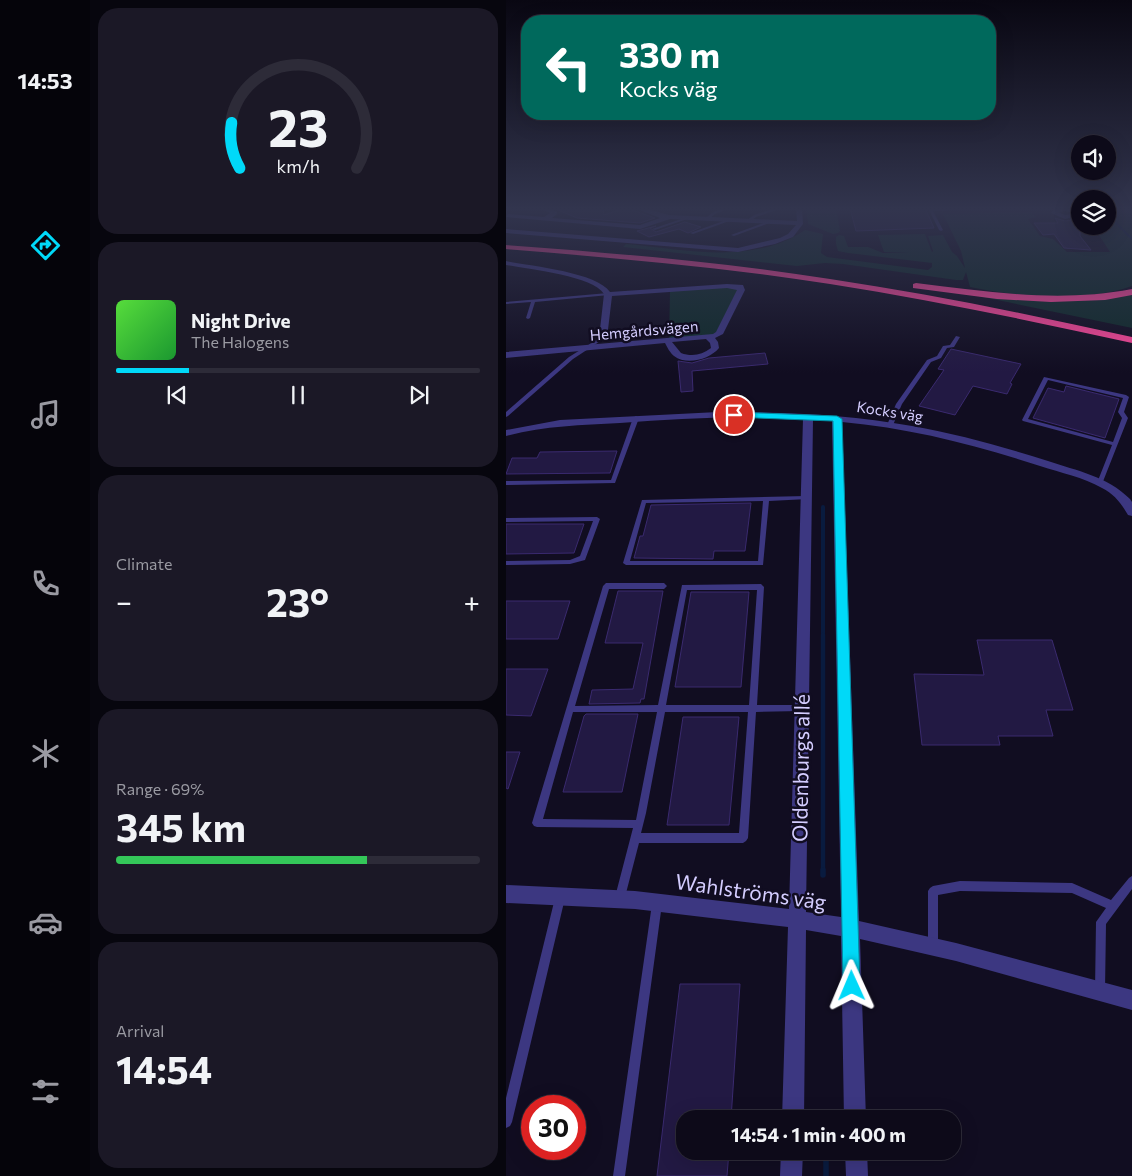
<!DOCTYPE html>
<html lang="en">
<head>
<meta charset="utf-8">
<style>
  body { margin:0; font-family:Commissioner,sans-serif; background:#1b1826; color:#f1f3f6; height:100vh; display:flex; flex-direction:column; font-size:19px; white-space:nowrap }
  * { box-sizing:border-box; margin:0 }
  p { font-size:16px; color:#9a9aa2 }
  .icon { flex:none; width:28px; height:28px; fill:none; stroke:currentColor; stroke-width:2; stroke-linecap:round; stroke-linejoin:round }
  .map { position:relative; flex:1; overflow:hidden }
  .details { display:flex; flex-direction:column; gap:8px; padding:8px; background:#07060e; width:416px }
  .details>* { flex:none }
  .guide { position:absolute; left:15px; top:15px; width:475px; height:105px; border-radius:20px; box-shadow:0 5px 20px #0002,0 0 0 1px #2d2b38; background:#00695c; color:#fff; overflow:hidden }
  .fabs { position:absolute; left:565px; top:135px; display:grid; gap:10px }
  .fabs a { display:grid; place-items:center; width:45px; height:45px; border-radius:50%; background:#0d0a19; box-shadow:0 5px 20px #0002,0 0 0 1px #2d2b38; font-size:25px }
  .speed { position:absolute; left:15px; top:1095px; display:flex; gap:10px; font-size:25px; font-weight:700; text-align:center }
  .speed>* { display:grid; place-content:center; width:65px; height:65px; border-radius:50%; background:#0d0a19; box-shadow:0 5px 20px #0002,0 0 0 1px #2d2b38; line-height:1 }
  .speed .limit { border:8px solid #d22; background:#fff; color:#111 }
  .pin { position:absolute; display:grid; place-items:center; width:42px; height:42px; color:#fff; margin:-21px; border:2px solid #fff; border-radius:50%; box-shadow:0 1px 5px #0007 }
  .me { position:absolute; width:55px; margin:-28px; rotate:359deg; stroke-linejoin:round; filter:drop-shadow(0 0 4px #0008) }
  .turn { display:flex; align-items:center; gap:18px; height:105px; padding:0 15px; font-size:22px }
  .turn .icon { width:65px; height:65px; stroke-width:2.5 }
  .turn b { display:block; font-size:35px; line-height:42px }
  .big { font-size:38px; font-weight:700; line-height:1.1 }
  .details .card { flex:1; display:flex; flex-direction:column; justify-content:center; gap:8px; min-width:0; padding:0 18px; border-radius:20px; background:#1b1826 }
  .details .dial { align-items:center; gap:0 }
  .dial svg { height:130px; overflow:visible; fill:none; stroke:#2d2b38; stroke-width:7; stroke-linecap:round; text-anchor:middle }
  .dial text { fill:#f1f3f6; stroke:none }
  .song { display:flex; align-items:center; gap:15px }
  .cover { width:60px; height:60px; border-radius:8px; background:linear-gradient(135deg,hsl(110 70% 55%),hsl(130 70% 35%)) }
  .played { height:5px; border-radius:2px; background:linear-gradient(90deg,#00d9f8 20%,#2d2b38 20%) }
  .keys { display:flex; justify-content:space-around; direction:ltr }
  .heat { display:flex; justify-content:space-between; align-items:center; font-size:28px; direction:ltr }
  .charge { height:8px; border-radius:4px; background:linear-gradient(90deg,#34c759 69%,#2d2b38 0) }
  .trip { position:absolute; left:170px; top:1110px; width:285px; height:50px; border-radius:20px; background:#0d0a19; box-shadow:0 5px 20px #0002,0 0 0 1px #2d2b38; font-weight:700; line-height:50px; text-align:center }
  main { display:flex; flex:1; min-height:0 }
  .tab-bar { display:flex; flex-direction:column; width:90px; justify-content:space-around; align-items:center; background:#05040a; color:#9a9aa2 }
  .tab-bar .icon { width:35px; height:35px }
  .tab-bar .on { color:#00d9f8 }
  .tab-bar b { font-size:22px; color:#f1f3f6 }
  .map>svg:first-child { display:block }
  .green { fill:#102b2b }
  .lines { fill:none; stroke-linecap:round; stroke-linejoin:round }
  .stream-far3 { stroke:#091b3f; stroke-width:2 }
  .stream-far2 { stroke:#091b3f; stroke-width:4 }
  .stream-far1 { stroke:#091b3f; stroke-width:4.5 }
  .stream { stroke:#091b3f; stroke-width:5.5 }
  .building { fill:#221943; stroke:#3a2a6f }
  .service { fill:#3c3781; fill-rule:evenodd }
  .minor { fill:#3c3781; fill-rule:evenodd }
  .motorway { fill:#ff489b; fill-rule:evenodd }
  .route { fill:#00d9f8; stroke:#008da1 }
  .labels { text-anchor:middle; dominant-baseline:central; stroke-width:5; stroke-linejoin:round; paint-order:stroke }
  .far-street-label { font-size:15px; fill:#d4cdff; stroke:#110d21 }
  .near-street-label { font-size:21px; fill:#d4cdff; stroke:#110d21 }
</style>
</head>
<body>
<main>
<nav class="tab-bar">
<b>14:53</b>
<svg class="icon on" aria-label="directions" viewBox="0 0 24 24"><path d="M12 3l9 9-9 9-9-9zM9 14v-3h6M13 9l2 2-2 2"/></svg>
<svg class="icon" aria-label="music" viewBox="0 0 24 24"><path d="M9 18V5l10-2v13"/><circle cx="6" cy="18" r="3"/><circle cx="16" cy="16" r="3"/></svg>
<svg class="icon" aria-label="phone" viewBox="0 0 24 24"><path d="M5 4h4l2 5-3 2q2 4 5 5l2-3 5 2v4C11 20 4 13 5 4z"/></svg>
<svg class="icon" aria-label="climate" viewBox="0 0 24 24"><path d="M12 3v18M4 7l16 10M4 17L20 7"/></svg>
<svg class="icon" aria-label="car" viewBox="0 0 24 24"><path d="M5 17H2v-5l4-1 3-4h7l3 4 3 1v5h-3M9 17h6M6 11h13"/><circle cx="7" cy="17" r="2"/><circle cx="17" cy="17" r="2"/></svg>
<svg class="icon" aria-label="filters" viewBox="0 0 24 24"><path d="M4 7h16M4 17h16"/><circle cx="9" cy="7" r="2"/><circle cx="15" cy="17" r="2"/></svg>
</nav>
<section class="details">
<div class="card dial"><svg viewBox="0 0 100 80">
<path d="M14 69A42 42 0 1 1 86 69"/>
<path d="M14 69A42 42 0 0 1 9 41" stroke="#00d9f8"/>
<text x="50" y="56" font-size="32" font-weight="700">23</text>
<text x="50" y="72" font-size="11">km/h</text>
</svg></div>
<div class="card">
<div class="song"><i class="cover"></i><div><b>Night Drive</b><p>The Halogens</p></div></div>
<div class="played"></div>
<div class="keys"><svg class="icon" aria-label="previous" viewBox="0 0 24 24"><path d="M18 5L8 12l10 7zM5 5v14"/></svg><svg class="icon" aria-label="pause" viewBox="0 0 24 24"><path d="M8 5v14M16 5v14"/></svg><svg class="icon" aria-label="next" viewBox="0 0 24 24"><path d="M6 5l10 7-10 7zM19 5v14"/></svg></div>
</div>
<div class="card"><p>Climate</p>
<div class="heat"><a>−</a><b class="big">23°</b><a>+</a></div>
</div>
<div class="card"><p>Range · 69%</p><b class="big">345 km</b><div class="charge"></div></div>
<div class="card"><p>Arrival</p><b class="big">14:54</b></div>
</section>
<div class="map">
<svg width="626" height="1176" viewBox="0 0 626 1176">
  <rect width="100%" height="100%" fill="#110d21"/>
  <path class="green" d="M300,208H330L334,231L332,233L327,234L302,224Z
    M601,208H626V286C577,303 514,297 464,287L460,272L457,280H450L337,264L319,263L291,266L117,247L120,244C179,249 246,266 299,230L317,234L315,253L321,257L422,270L426,267V263L342,253L332,251L330,244V237L333,235L338,236L342,247H362L377,253L403,252H378L372,235L419,234L426,252L427,251L422,236L437,235L446,252L451,256L459,268L455,251L437,214L525,212L530,217L522,219L534,236L547,239L561,252H604L587,226H601Z
    M220,286L233,288L211,333L205,336L163,340L164,291Z
    M626,294V328L467,295C521,301 572,304 626,294Z"/>
  <g class="lines">
    <path class="stream-far3" d="M601,214L626,239"/>
    <path class="stream-far2" d="M317,507V636"/>
    <path class="stream-far1" d="M317,635V871"/>
    <path class="stream" d="M317,870V875
      M319,1116V1119
      M320,1151V1176"/>
  </g>
  <path class="building" d="M47,208H97L98,215L120,208L149,218L134,223L71,218Z
    M344,208H419L428,228L350,231Z
    M549,218L559,221L574,219V236L585,250L558,248L548,234L537,235L528,223H552Z
    M179,222L195,227L182,233L173,229L143,237L131,231L150,226L144,228L150,232Z
    M445,349L515,364L504,383L506,384L501,394L467,386L449,415L413,406L438,370L432,369Z
    M259,353L262,364L186,371L187,391L175,392L172,361L186,363L203,358Z
    M560,386L613,399L599,438L527,418L542,388L558,392Z
    M111,451L104,473L0,474L6,458H31L34,452Z
    M245,503L239,551H208L207,559L128,558L134,536H137L145,505Z
    M0,524H78L68,553L0,554Z
    M112,591H157L138,699H135L134,703L83,704L86,690L127,689L137,643H99Z
    M185,592H243L235,687H169Z
    M0,601H64L52,639H0Z
    M471,640H546L567,710H540L547,736H492L494,745H416L408,674L478,675Z
    M0,669H42L25,716L0,715Z
    M80,714H132L116,792H57L78,716Z
    M177,717H233L223,825H161Z
    M0,752H14L2,789L0,788Z
    M174,984H234L225,1119H179V1151H223L221,1176H151Z"/>
  <g class="lines">
    <path class="service" d="M218,208H224L209,214L202,220L199,219L207,212Z
      M270,208H276L250,217L243,222L240,221L248,215Z
      M455,208H499L427,211L437,230L435,231L433,230L423,210L425,209Z
      M181,217L184,218L149,230L146,229Z
      M223,219L226,220L187,234L184,233Z
      M263,221L266,222L228,236L225,235Z
      M102,293H103V295L29,302L24,318L22,319L20,318L25,302L0,304V302Z
      M450,336L454,337L448,347L441,348L435,358L425,362L396,404L387,425L384,427L382,426L381,425L390,404L421,360L431,356L437,346L444,345Z
      M95,337L99,338L67,359L2,416L0,417V412L63,357Z
      M538,377L620,395L623,397L618,412L622,418L596,484L594,485L591,483L606,445L517,421L516,420ZM542,380L617,398L612,412L616,418L607,442L522,419Z
      M130,416L133,418L109,483L0,485V481L105,480L127,418Z
      M300,496L302,497L303,498L302,499L263,501L257,565H120L117,563L136,500ZM257,501L252,561H124L140,503Z
      M91,517L94,519L79,560L64,564L0,565V561L64,560L74,556L87,521L0,522V518Z
      M100,583H158L161,586L158,589H103L69,706L152,705L176,585L255,584L258,587L251,705H295L298,706L299,708L298,710L295,711L250,712L242,838L240,841L237,843H133L119,897L117,900L114,902L111,900L109,897L127,828L31,827L28,826L26,823L97,586ZM181,590H251L243,705H160ZM67,712H151L130,820L37,819ZM159,712H242L233,833H135L140,813Z
      M626,876V889L600,924L599,990L598,994L594,995L590,994L589,990L590,922L600,908L566,893L454,891L432,895V947L431,951L427,952L423,951L422,947V891L424,888L427,886L454,881L566,883L605,900L623,878Z
      M54,893L57,895L59,898L6,1122L4,1126L0,1128V1098L49,898L51,895Z
      M151,899L154,901L156,904L119,1176H107L146,904L148,901Z"/>
    <path class="minor" d="M33,208H42L51,212V214L46,218L134,225L154,218L129,208H138L163,215L291,221L290,208H296L297,224L287,237L269,244L232,252L0,233V229L232,248L274,238L282,234L290,225L164,219L134,229L0,217L2,214L38,217L44,213Z
      M563,208L571,211L573,216L559,219L545,213L548,209ZM559,211L567,213V214L559,215L552,212Z
      M0,261C24,266 91,272 104,292L221,284L237,285L239,290L217,334L209,338L212,342L213,348C204,359 181,366 168,356C164,353 161,347 159,343L0,358V352L207,334L210,332L231,290L221,288L106,296L101,338L97,340L93,338L98,294C87,276 22,269 0,265ZM200,339L204,343L205,348C196,355 186,357 175,353L166,342Z
      M212,412C277,412 342,414 406,426C452,434 497,447 542,461C571,471 601,476 624,499L626,502V516L622,515C615,503 608,494 596,488C577,477 555,473 534,466C469,445 404,428 336,422L353,921L450,943L626,990V1010L450,961L354,939L360,1119H338L335,936L300,930L298,1119H276L282,927L129,909L0,903V885L129,891L283,909L297,419C236,416 175,418 114,423C75,425 38,426 0,436V430L54,420ZM307,420L326,421L335,917L300,912Z
      M275,1151H297L296,1176H274Z
      M339,1151H361L362,1176H340Z"/>
    <path class="motorway" d="M0,245C108,253 217,262 324,279C425,294 526,315 626,337V343C526,321 426,300 324,284C217,267 108,258 0,249Z
      M410,283C483,292 553,303 626,289V295L599,300L545,302L491,299L407,288V284Z"/>
  </g>
  <linearGradient id="sky" x2="0" y2="1"><stop stop-color="#090712"/><stop offset="0.56" stop-color="#32354e"/><stop offset="1" stop-color="#32354e" stop-opacity="0"/></linearGradient>
  <rect width="626" height="373" fill="url(#sky)"/>
  <path class="route" d="M228,412L331,416L336,419L354,986L352,992L346,994L339,992L337,986L327,421L225,417V413Z"/>
  <g class="labels">
    <g class="far-street-label">
      <text transform="translate(138 330) rotate(-5)">Hemgårdsvägen</text>
      <text transform="translate(384 411) rotate(9)">Kocks väg</text>
    </g>
    <g class="near-street-label">
      <text transform="translate(294 768) rotate(-89)">Oldenburgs allé</text>
      <text transform="translate(245 891) rotate(8)">Wahlströms väg</text>
    </g>
  </g>
</svg>
<div class="fabs">
<a><svg class="icon" aria-label="sound" viewBox="0 0 24 24"><path d="M4 9h4l5-4v14l-5-4H4zM17 9q2 3 0 6"/></svg></a>
<a><svg class="icon" aria-label="layers" viewBox="0 0 24 24"><path d="M12 4l9 5-9 5-9-5zM3 14l9 5 9-5"/></svg></a>
</div>
<div class="speed"><div class="limit">30</div></div>
<div class="pin" style="left:228px;top:415px;background:#d93025"><svg class="icon" aria-label="arrive" viewBox="0 0 24 24"><path d="M6 21V4h12l-3 4 3 4H6"/></svg></div>
<svg class="me" style="left:346px;top:986px" viewBox="-20 -20 40 40"><path d="M0-17L14 15 0 8-14 15z" fill="#00d9f8" stroke="#fff" stroke-width="4"/></svg>
<div class="trip">14:54 · 1 min · 400 m</div>
<div class="guide">
<div class="turn"><svg class="icon" aria-label="left" viewBox="0 0 24 24"><path d="M17 20v-9H6M10 6l-5 5 5 5"/></svg><div><b>330 m</b>Kocks väg</div></div>
</div>
</div>
</main>
</body>
</html>
